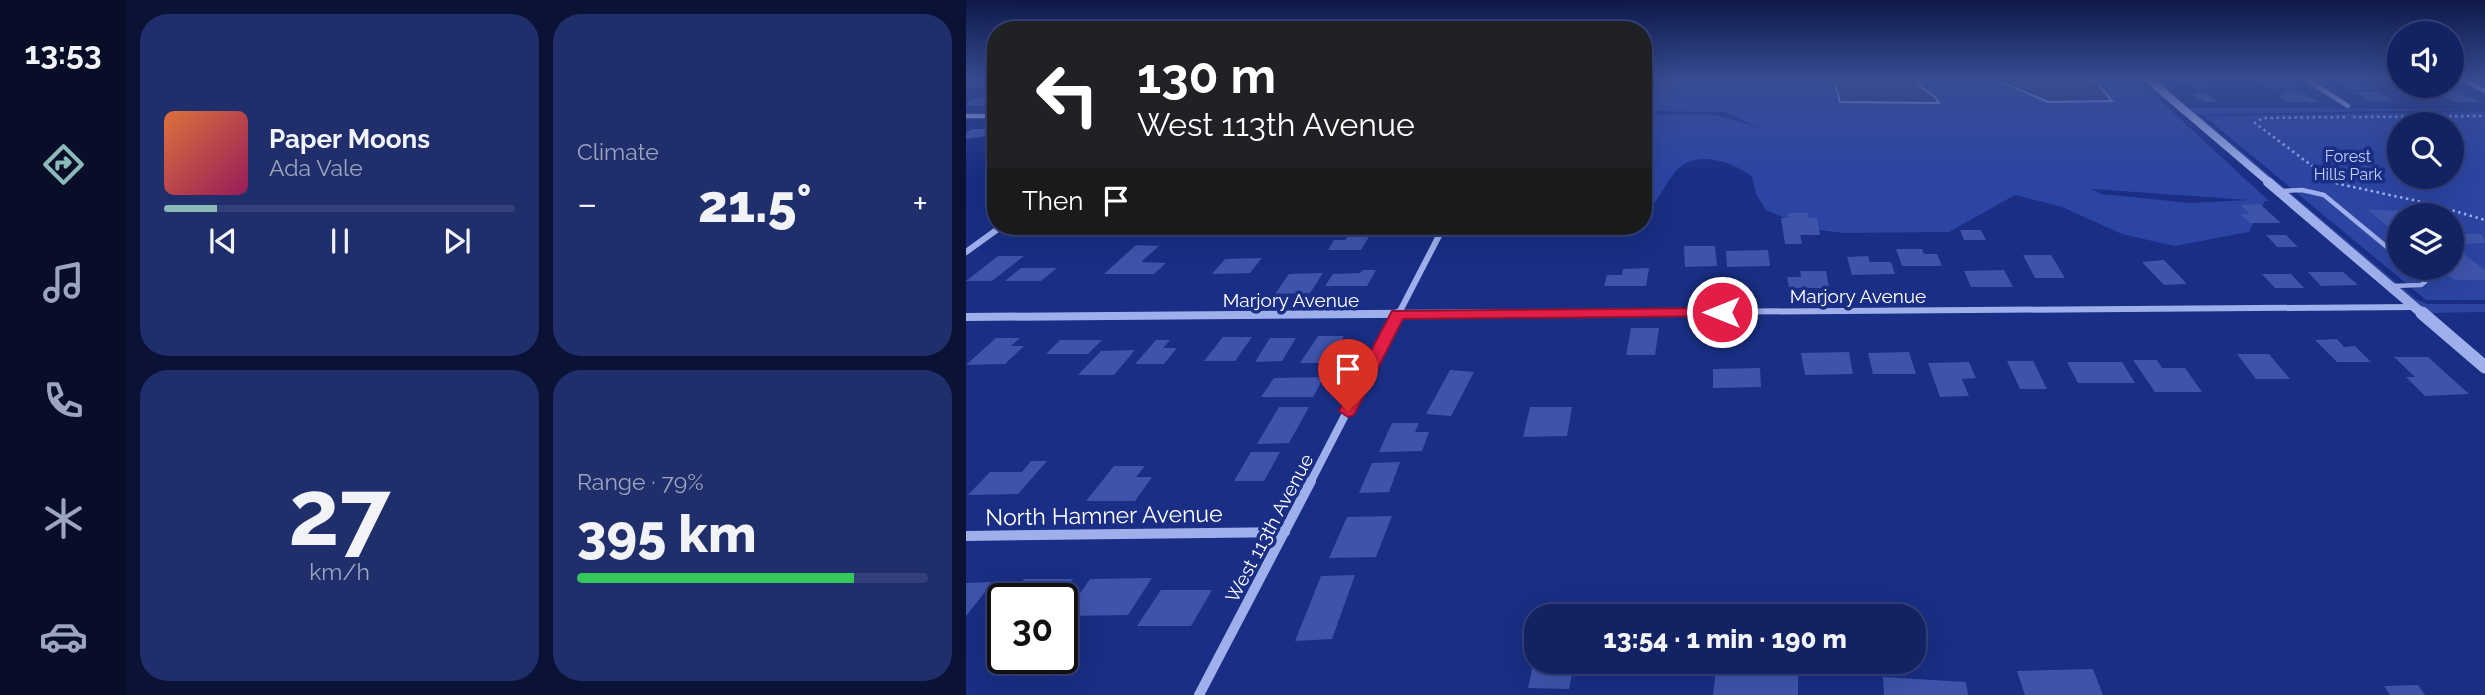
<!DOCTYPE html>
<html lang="en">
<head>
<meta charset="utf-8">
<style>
  body { margin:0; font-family:Raleway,sans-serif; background:#202f6c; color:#f1f3f6; height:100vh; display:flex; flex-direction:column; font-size:26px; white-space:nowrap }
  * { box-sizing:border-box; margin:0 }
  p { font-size:23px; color:#9da4be }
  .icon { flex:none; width:38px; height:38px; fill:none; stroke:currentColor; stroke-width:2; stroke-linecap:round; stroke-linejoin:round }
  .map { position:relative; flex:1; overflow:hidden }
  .panel { display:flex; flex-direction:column; gap:14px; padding:14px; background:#0a1336; width:840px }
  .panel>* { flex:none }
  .guide { position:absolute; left:21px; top:21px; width:665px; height:214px; border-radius:28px; box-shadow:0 7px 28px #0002,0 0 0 2px #323f78; background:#202124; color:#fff; overflow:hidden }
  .fabs { position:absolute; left:1421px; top:21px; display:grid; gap:14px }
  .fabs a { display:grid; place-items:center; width:77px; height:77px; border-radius:50%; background:#132263; box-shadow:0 7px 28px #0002,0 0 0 2px #323f78; font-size:35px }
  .speed { position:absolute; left:21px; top:583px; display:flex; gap:14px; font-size:35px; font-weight:700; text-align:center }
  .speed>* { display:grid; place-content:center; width:91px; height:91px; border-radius:50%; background:#132263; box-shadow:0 7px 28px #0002,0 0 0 2px #323f78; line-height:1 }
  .speed .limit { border:4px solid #111; border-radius:10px; background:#fff; color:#111 }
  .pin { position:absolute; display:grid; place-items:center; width:60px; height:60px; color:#fff; margin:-72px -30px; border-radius:50% 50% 50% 0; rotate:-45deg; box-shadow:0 0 7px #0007 }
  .pin .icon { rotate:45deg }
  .me { position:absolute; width:77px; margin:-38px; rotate:270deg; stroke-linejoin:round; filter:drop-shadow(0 0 5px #0008) }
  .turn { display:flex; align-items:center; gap:24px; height:147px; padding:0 35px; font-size:32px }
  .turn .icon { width:91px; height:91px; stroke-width:2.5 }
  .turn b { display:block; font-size:49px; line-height:60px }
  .then { display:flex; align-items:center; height:66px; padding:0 35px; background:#0003; gap:14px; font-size:26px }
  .big { font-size:52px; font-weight:800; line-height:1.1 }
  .panel .card { flex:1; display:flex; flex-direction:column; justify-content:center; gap:10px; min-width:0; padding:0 24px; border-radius:28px; background:#202f6c }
  .panel .dial { align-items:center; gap:0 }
  .dial b { font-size:91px; line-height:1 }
  .song { display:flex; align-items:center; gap:21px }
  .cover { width:84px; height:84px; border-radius:10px; background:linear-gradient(135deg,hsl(20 70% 55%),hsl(330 70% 35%)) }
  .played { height:7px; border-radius:4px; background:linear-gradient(90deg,#8bbbb9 15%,#323f78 15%) }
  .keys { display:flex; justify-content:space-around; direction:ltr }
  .heat { display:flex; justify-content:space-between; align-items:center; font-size:38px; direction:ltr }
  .charge { height:10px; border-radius:5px; background:linear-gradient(90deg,#34c759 79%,#323f78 0) }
  .panel .tiles { flex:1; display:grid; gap:14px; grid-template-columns:repeat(2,1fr) }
  .trip { position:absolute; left:558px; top:604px; width:402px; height:70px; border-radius:28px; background:#132263; box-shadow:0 7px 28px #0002,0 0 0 2px #323f78; font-weight:800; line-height:70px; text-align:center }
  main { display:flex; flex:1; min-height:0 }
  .tab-bar { display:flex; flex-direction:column; width:126px; justify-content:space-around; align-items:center; background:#080e28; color:#9da4be }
  .tab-bar .icon { width:49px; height:49px }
  .tab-bar .on { color:#8bbbb9 }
  .tab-bar b { font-size:32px; color:#f1f3f6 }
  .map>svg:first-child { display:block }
  .green { fill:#2c45a3; fill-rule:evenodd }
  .water { fill:#263675; stroke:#91a6ee; stroke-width:2 }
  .building { fill:#3e54ab }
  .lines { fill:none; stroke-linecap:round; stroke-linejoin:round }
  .path { stroke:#9eafec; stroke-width:2.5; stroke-dasharray:2.5 3.5; stroke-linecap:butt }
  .service { stroke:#9eafec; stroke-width:4.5 }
  .minor-far3 { stroke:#9eafec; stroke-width:4.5 }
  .minor-far2 { stroke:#9eafec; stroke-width:6 }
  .minor-far1 { stroke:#9eafec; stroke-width:8 }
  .minor { stroke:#9eafec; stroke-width:10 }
  .tertiary-far2 { stroke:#9eafec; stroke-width:8 }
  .tertiary-far1 { stroke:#9eafec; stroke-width:10 }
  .tertiary { stroke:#9eafec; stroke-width:13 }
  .route { fill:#e11d48; stroke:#92132f; stroke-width:2 }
  .labels { text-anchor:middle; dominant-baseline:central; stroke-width:7; stroke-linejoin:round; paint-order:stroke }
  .far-park-label { font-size:16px; fill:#c3cff9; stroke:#192e84 }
  .street-label { font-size:19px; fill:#fff; stroke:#192e84 }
  .near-street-label { font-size:23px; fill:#fff; stroke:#192e84 }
</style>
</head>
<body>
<main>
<nav class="tab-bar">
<b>13:53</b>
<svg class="icon on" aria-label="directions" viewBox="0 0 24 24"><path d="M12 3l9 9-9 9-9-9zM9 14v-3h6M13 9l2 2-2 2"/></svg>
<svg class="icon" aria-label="music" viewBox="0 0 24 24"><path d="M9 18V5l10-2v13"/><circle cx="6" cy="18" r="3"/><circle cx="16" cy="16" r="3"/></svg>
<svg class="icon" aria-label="phone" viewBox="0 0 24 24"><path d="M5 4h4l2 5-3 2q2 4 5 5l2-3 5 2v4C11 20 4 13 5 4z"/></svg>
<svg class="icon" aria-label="climate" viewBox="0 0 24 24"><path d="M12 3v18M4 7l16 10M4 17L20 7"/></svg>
<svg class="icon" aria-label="car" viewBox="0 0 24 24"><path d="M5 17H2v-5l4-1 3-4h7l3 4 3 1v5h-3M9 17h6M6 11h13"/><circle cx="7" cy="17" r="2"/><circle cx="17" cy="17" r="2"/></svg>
</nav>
<section class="panel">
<div class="tiles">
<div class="card">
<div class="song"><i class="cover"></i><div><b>Paper Moons</b><p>Ada Vale</p></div></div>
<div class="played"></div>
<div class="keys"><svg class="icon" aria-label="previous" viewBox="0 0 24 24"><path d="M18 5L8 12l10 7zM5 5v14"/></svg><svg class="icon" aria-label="pause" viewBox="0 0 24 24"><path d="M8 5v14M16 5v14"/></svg><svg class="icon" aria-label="next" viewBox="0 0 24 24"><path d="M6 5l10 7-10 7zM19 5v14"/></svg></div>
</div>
<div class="card"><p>Climate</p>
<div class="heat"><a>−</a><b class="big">21.5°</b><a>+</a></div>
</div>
<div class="card dial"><b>27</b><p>km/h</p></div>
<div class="card"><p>Range · 79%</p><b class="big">395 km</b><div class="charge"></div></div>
</div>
</section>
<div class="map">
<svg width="1519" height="695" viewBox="0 0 1519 695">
  <rect width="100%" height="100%" fill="#192e84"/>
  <path class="green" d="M677,79H1171L1303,201H1299L1283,232L1208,246L1156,234L1096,207L1049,195L983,232L878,233L845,229L800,210L790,194L786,177C767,161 729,149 710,171C697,186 692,203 677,216V114L750,115L794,128L759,112L677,111ZM1125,189H1126L1283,200L1225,203L1136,194Z
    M1222,108L1519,109L1232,115L1451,300L1462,304H1519V312L1464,313Z
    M1519,112V300H1460L1238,116ZM1433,124H1486V177H1433ZM1433,215H1486V268H1433Z"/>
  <path class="water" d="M868,79H948C954,91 967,91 973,103L874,102Z
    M1028,79H1121L1129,81L1146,101L1082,102Z"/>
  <path class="building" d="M1315,79L1330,88L1306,89L1292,80Z
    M1369,80H1382L1405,89H1385Z
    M1211,81H1235L1246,89H1230L1223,83Z
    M1476,91H1492L1513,102H1488L1476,95H1484Z
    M1316,92H1336L1351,102H1322L1312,95H1321Z
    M1389,92H1412L1428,101H1404Z
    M1226,93H1241L1253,102H1238Z
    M18,97H28L22,100L30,101L21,106H0L4,100Z
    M6,129H30V130L20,136L0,139V133Z
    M1294,204L1315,223H1284L1274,214H1284L1275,205Z
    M1402,210L1450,211L1456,215H1433V236Z
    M822,213H842L843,218H851L854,235H834L836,244H819L815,218H823Z
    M994,230H1015L1020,240H998Z
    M1486,234H1516L1519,243L1498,244Z
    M383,235H404L395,250H362L368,240H379Z
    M1300,235H1320L1332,247H1311Z
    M170,245L193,246L175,262L200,263L188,274H138Z
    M1486,245L1519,270V280H1488L1474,268H1486Z
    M718,246H749L751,266L719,267Z
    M930,249H956L958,254H971L976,266H936Z
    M802,250L804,266L761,267L760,251Z
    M1057,255H1085L1099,278H1069Z
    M32,256H58L26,281H0Z
    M902,256L904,262H925L929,274L886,275L881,257Z
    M296,258L284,273L246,274L259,259Z
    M1198,260L1221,284L1198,285L1176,262Z
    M55,268H91L75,281H39Z
    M683,268L680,286H638L641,275H656L657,269Z
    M397,270H410L401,286H359L367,274L394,273Z
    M1038,270L1047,287H1005L998,271Z
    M834,271H860L863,288H823L821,277H835Z
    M1342,272H1377L1392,285L1355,286Z
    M357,273L344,293L309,294L323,274Z
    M1296,274H1325L1338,288H1309Z
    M665,328H693L689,355H660Z
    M352,336H378L362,363H334Z
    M257,337H286L269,361H238Z
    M30,338H54L45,346H58L39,364L0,365Z
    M304,338H330L316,361L289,362Z
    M1371,339L1378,347L1389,346L1405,362H1371L1349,340Z
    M94,340H136L122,354H80Z
    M190,340H204L197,348H211L198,364H169Z
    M169,350L148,375H112L135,351Z
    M883,352L887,374L839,375L835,353Z
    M943,352L950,374H907L902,353Z
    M1271,354H1303L1324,379H1290Z
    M1428,357H1462L1503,394L1459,396L1440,377H1449Z
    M1167,360H1191L1196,368H1219L1236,392H1189Z
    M1041,361H1067L1081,389H1054Z
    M1003,362L1010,378L996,379L1003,396L974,397L962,363Z
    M1101,362H1156L1169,383H1112Z
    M794,368L795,387L747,388V369Z
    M484,370L508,372L485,416L460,414Z
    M358,377L347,397H295L308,378Z
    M313,407H343L323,443L291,444Z
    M564,407H606L601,436L557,437Z
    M426,423H453L449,432H463L456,451L413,452Z
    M285,452H314L298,481H268Z
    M65,461H81L52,494L2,495L24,472H56Z
    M434,462L423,492L393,493L406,463Z
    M148,466H179L170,477H186L169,501H120Z
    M426,516L410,557L363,558L381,517Z
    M389,575L366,639L329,641L355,576Z
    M186,578L162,615L98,616L124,579Z
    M58,579H107L92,598H42Z
    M27,582L0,616V583Z
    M195,590H246L225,626H171Z
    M569,655L570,662H628L626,674H606L603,689L562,688Z
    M751,662H832V695H747Z
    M1127,669L1137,695H1059L1051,671Z
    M917,677L1000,682L1002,695H918Z
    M1452,685L1459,695H1424L1418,686Z"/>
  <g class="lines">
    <path class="path" d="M1379,117L1297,118L1289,123L1369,183L1465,204L1519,220
      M1387,117L1519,116"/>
    <path class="service" d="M1316,191L1336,190L1358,195L1433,257
      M1426,286L1455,285L1459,282L1458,277L1447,268"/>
    <path class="minor-far3" d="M1340,79L1382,106
      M1496,79L1519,91
      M0,116H30"/>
    <path class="minor-far2" d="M0,252L36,226
      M287,315L1447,307
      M432,315L478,226"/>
    <path class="minor-far1" d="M0,317L541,313
      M344,483L432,313"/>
    <path class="minor" d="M0,536L319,532
      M233,695L345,481"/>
    <path class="tertiary-far2" d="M1182,79L1304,183"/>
    <path class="tertiary-far1" d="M1302,182L1458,315"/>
    <path class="tertiary" d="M1456,313L1519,367"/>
  </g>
  <linearGradient id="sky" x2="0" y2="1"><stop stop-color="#0e1949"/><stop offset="0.45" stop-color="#384c94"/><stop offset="1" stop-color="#384c94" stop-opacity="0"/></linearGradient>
  <rect width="1519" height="177" fill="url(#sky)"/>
  <path class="route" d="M756,308L761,309L764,312L761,316L437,319L388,415L382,417L373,411L426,311Z"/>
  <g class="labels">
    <g class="far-park-label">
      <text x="1382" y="156">Forest<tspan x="1382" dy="18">Hills Park</tspan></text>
    </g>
    <g class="street-label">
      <text x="892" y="296">Marjory Avenue</text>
      <text x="325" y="300">Marjory Avenue</text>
      <text transform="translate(303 528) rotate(-62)">West 113th Avenue</text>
    </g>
    <g class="near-street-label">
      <text transform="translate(138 515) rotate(-1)">North Hamner Avenue</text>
    </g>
  </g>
</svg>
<div class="fabs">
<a><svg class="icon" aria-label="sound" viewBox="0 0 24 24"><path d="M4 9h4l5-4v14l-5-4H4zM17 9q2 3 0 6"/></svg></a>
<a><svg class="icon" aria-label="search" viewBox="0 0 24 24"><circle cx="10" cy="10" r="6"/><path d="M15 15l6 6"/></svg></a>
<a><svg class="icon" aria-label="layers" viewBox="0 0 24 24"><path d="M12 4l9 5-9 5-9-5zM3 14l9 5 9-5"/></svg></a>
</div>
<div class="speed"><div class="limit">30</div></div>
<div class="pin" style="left:382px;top:411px;background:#d93025"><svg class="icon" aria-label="arrive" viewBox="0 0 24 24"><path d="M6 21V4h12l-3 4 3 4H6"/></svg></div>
<svg class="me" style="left:756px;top:312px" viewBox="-20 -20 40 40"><circle r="17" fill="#e11d48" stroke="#fff" stroke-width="3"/><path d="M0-11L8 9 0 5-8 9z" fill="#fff"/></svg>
<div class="trip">13:54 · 1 min · 190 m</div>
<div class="guide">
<div class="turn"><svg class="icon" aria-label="left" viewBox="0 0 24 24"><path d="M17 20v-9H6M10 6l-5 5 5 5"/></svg><div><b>130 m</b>West 113th Avenue</div></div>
<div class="then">Then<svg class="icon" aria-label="arrive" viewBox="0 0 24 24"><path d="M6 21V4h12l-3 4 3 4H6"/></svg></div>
</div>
</div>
</main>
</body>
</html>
